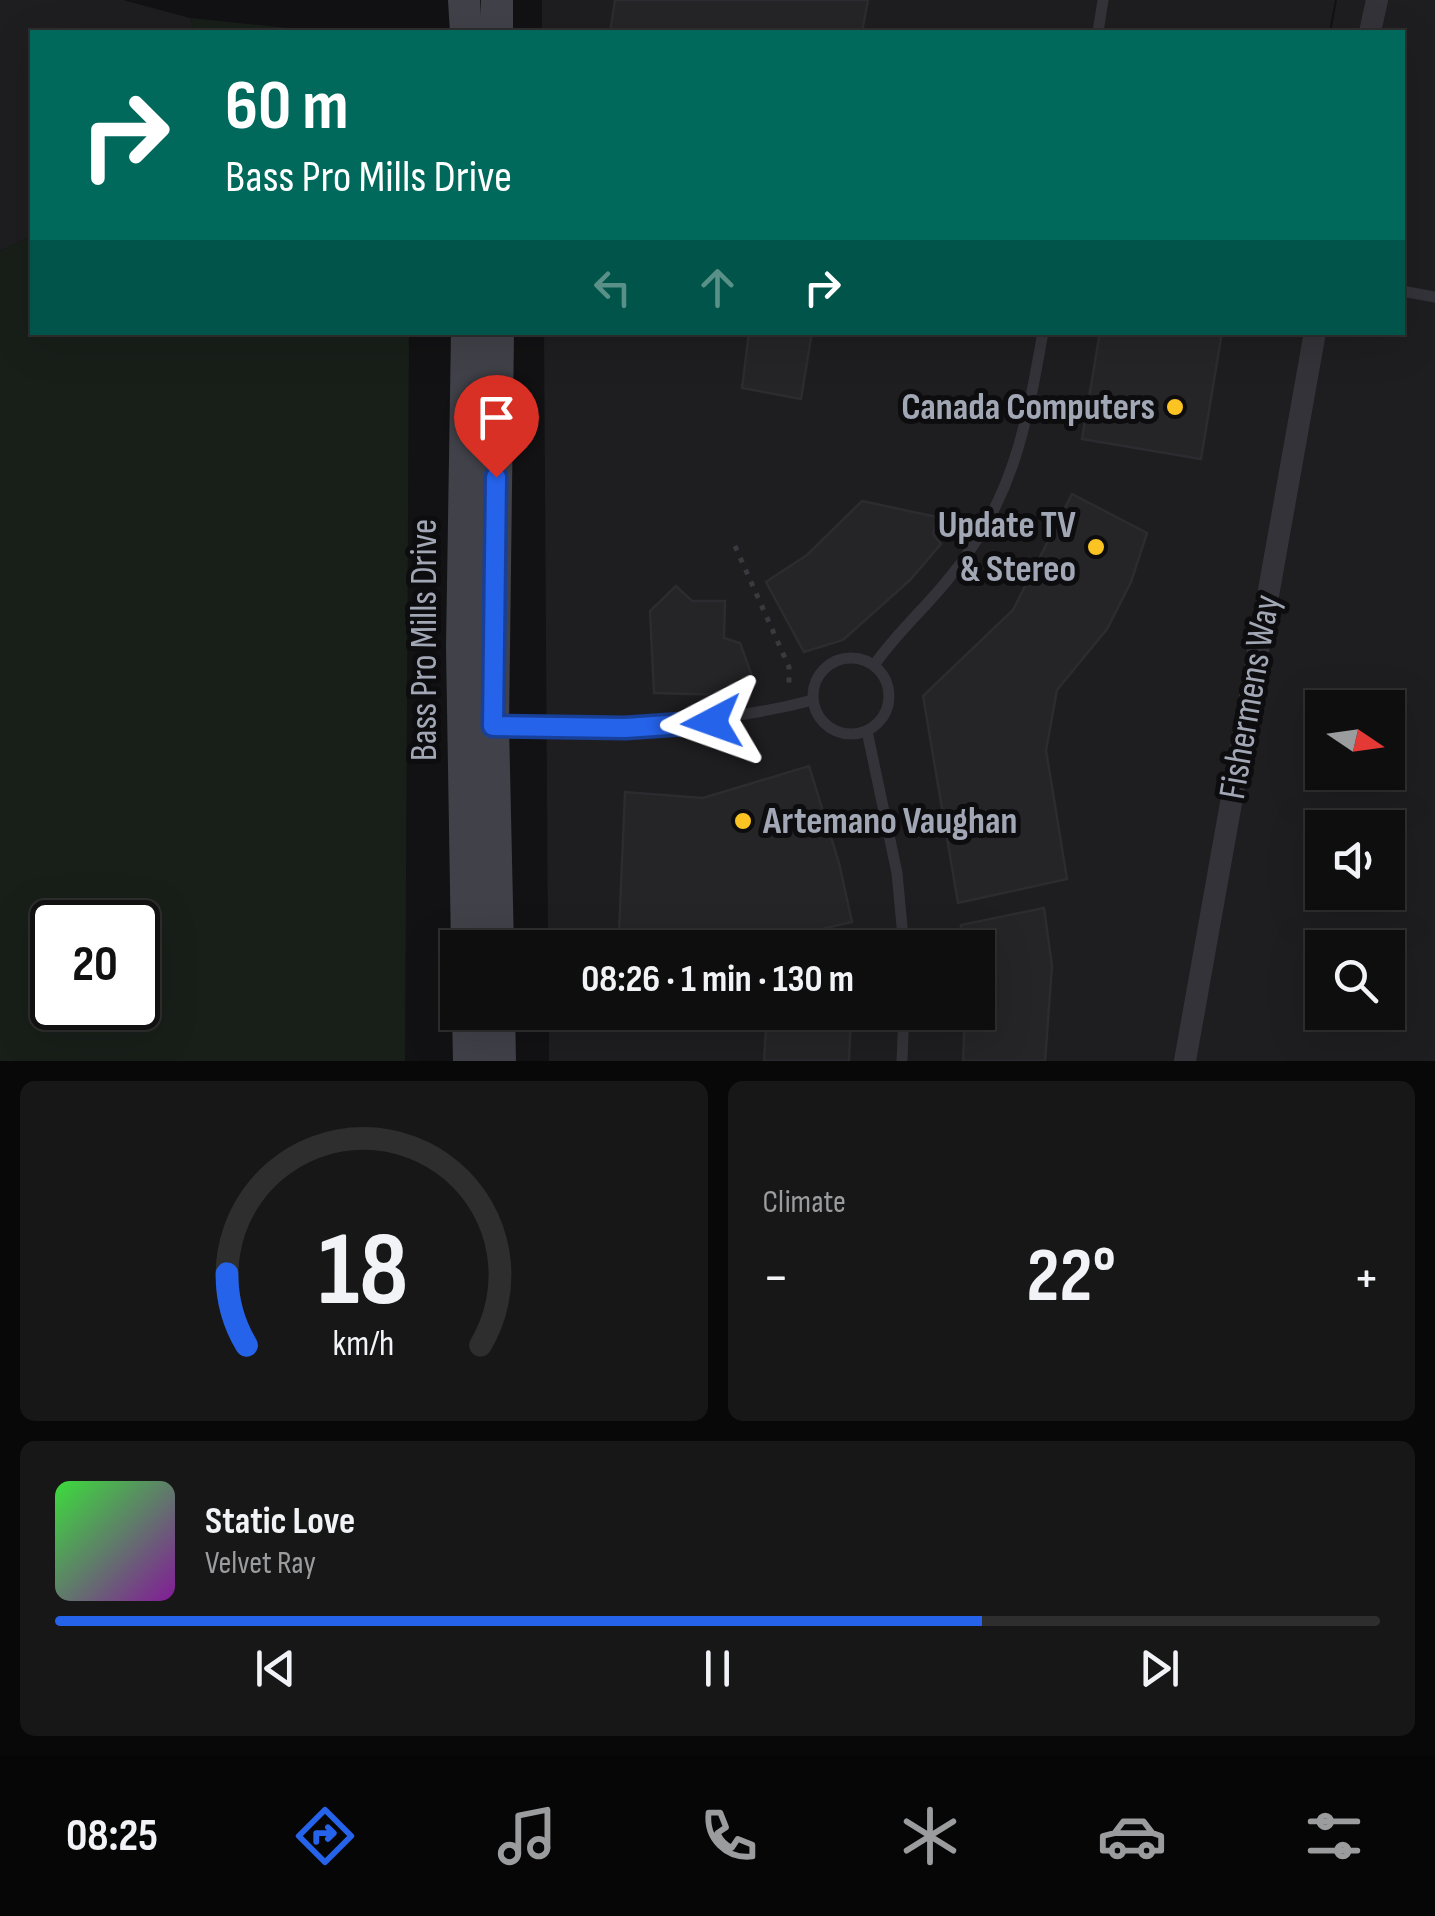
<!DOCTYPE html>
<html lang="en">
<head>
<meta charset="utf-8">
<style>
  body { margin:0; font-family:"Sofia Sans Condensed",sans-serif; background:#171718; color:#f1f3f6; height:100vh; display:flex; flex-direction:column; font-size:38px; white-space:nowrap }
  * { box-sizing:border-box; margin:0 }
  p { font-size:32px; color:#9b9c9e }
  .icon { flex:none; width:55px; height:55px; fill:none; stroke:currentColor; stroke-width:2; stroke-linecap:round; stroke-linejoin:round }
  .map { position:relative; height:1061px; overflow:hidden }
  .sheet { display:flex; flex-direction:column; gap:20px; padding:20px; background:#080808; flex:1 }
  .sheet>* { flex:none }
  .guide { position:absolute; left:30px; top:30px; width:1375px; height:305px; border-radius:0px; box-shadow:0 10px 40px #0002,0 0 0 2px #2e2e2f; background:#00695c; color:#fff; overflow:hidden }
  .needle { width:65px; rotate:103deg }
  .tools { position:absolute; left:1305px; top:690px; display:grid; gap:20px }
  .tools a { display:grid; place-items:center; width:100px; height:100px; border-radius:0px; background:#0e0e0f; box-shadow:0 10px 40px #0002,0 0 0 2px #2e2e2f; font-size:50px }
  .speed { position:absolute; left:30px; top:900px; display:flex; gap:20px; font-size:50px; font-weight:700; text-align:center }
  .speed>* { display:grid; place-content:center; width:130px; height:130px; border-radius:50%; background:#0e0e0f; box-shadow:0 10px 40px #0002,0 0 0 2px #2e2e2f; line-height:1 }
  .speed .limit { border:5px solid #111; border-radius:15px; background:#fff; color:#111 }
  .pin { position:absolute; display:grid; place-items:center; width:85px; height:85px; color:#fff; margin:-102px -42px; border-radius:50% 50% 50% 0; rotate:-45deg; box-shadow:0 0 10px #0007 }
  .pin .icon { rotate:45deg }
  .me { position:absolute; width:110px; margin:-55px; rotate:266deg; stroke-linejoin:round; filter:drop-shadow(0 0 8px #0008) }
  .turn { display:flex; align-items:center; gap:35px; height:210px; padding:0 30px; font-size:45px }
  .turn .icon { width:130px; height:130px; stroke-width:2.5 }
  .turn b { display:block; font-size:70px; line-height:85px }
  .lanes { display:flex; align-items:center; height:95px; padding:0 30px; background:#0003; justify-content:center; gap:50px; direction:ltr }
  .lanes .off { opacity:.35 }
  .big { font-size:75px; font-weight:700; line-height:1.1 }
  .sheet .card { flex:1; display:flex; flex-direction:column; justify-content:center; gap:15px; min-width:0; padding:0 35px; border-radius:15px; background:#171718 }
  .sheet .dial { align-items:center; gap:0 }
  .dial svg { height:260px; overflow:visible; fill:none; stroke:#2e2e2f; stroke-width:7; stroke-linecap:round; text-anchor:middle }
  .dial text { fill:#f1f3f6; stroke:none }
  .song { display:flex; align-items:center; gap:30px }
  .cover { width:120px; height:120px; border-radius:15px; background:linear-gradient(135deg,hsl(120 70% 55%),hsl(290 70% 35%)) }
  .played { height:10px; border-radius:5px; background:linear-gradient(90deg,#2563eb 70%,#2e2e2f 70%) }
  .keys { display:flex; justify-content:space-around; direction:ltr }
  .heat { display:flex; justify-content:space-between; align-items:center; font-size:55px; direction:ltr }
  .sheet .tiles { flex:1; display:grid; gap:20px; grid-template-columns:1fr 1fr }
  .card:last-child { grid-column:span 2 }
  .trip { position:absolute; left:440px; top:930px; width:555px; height:100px; border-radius:0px; background:#0e0e0f; box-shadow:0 10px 40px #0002,0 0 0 2px #2e2e2f; font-weight:700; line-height:100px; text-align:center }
  .dock { display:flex; height:160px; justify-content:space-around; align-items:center; background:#060606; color:#9b9c9e }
  .dock .icon { width:70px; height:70px }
  .dock .active { color:#2563eb }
  .dock b { font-size:45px; color:#f1f3f6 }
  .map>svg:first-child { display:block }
  .built { fill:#1e1e21; fill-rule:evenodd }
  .green { fill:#181f19; fill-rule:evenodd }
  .building { fill:#252528; stroke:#2c2c30; stroke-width:2.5 }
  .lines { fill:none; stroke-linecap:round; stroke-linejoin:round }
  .path { stroke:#393a40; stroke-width:5; stroke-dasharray:5 8; stroke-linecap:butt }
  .lane { stroke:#333339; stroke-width:11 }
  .street { stroke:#333339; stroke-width:22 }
  .secondary { stroke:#414249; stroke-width:32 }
  .route-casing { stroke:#184099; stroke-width:25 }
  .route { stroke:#2563eb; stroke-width:18 }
  .poi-dot { fill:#fbc422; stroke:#0d0d0f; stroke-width:4 }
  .labels { text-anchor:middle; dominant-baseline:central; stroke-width:10; stroke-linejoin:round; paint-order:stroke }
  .poi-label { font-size:38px; font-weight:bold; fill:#a2a7b5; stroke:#0d0d0f; text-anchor:end }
  .street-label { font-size:38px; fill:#a2a7b5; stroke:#0d0d0f }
</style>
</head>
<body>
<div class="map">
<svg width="1435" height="1061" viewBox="0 0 1435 1061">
  <rect width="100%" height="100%" fill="#121214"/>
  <path class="built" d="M0,0H123L190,18L195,32H32V236L0,251Z
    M542,0H1335L1329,32H542Z
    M1337,0H1435V1061H549V1013L978,1012V948L548,947L544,333L1402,332V32H1331ZM1322,708H1388V772H1322ZM1322,828H1388V892H1322ZM1322,948H1388V1012H1322Z"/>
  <path class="green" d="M190,18L327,32H195Z
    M32,236V332L409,333L405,1061H0V251ZM52,922H138V1008H52Z"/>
  <path class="building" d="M615,0H868L862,32H610Z
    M745,332H812L801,399L742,388L749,333Z
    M1100,332H1222L1201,459L1082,439Z
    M1072,494L1147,533L1131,582L1107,629L1057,690L1046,750L1067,879L958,903L923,696L1013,610Z
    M862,501L937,517L933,534L941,544L910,580L843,640L804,652L766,582L807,555Z
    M676,586L692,601H725L724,638L740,643L755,684L728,695L654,693L650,611Z
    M809,766L839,863L852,922L739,948H701L619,934L625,792L703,798Z
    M1044,908L1052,966L1045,1061H963L965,1012H978V948H960L961,925Z
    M767,1012H851L849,1061H764Z"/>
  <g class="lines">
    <path class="path" d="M735,546L789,667V687"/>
    <path class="lane" d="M1098,32L1103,0
      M1402,291L1435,297
      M813 696a38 38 0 1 1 76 0a38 38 0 1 1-76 0Z
      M875,664C896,634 923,610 946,582C1012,504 1026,429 1043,332
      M495,726C604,726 707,728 813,700
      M867,731L897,873L904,948
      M902,1061L904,1012"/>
    <path class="street" d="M1370,32L1377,0
      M1185,1061L1315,332"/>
    <path class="secondary" d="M464,0L466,32
      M497,0V32
      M467,332L462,647L467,948
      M498,948L493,726L498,332
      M468,1012L469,1061
      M499,1012L500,1061"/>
  </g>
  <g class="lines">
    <defs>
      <path id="route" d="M496,477L493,726L625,728L712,722"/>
    </defs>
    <use href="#route" class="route-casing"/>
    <use href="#route" class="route"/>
  </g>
  <g class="poi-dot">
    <circle cx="1175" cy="407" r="10"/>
    <circle cx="1096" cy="547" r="10"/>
    <circle cx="743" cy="821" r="10"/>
  </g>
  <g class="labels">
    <g class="poi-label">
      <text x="1155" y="407">Canada Computers</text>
      <text x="1076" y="525">Update TV<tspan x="1076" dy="44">&amp; Stereo</tspan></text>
      <text x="763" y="821" text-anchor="start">Artemano Vaughan</text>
    </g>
    <g class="street-label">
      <text transform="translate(424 640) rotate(-90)">Bass Pro Mills Drive</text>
      <text transform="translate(1250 697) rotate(-80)">Fishermens Way</text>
    </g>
  </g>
</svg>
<div class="tools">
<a><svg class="needle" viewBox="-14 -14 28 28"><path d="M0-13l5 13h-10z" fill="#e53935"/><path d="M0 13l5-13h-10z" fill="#9b9c9e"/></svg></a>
<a><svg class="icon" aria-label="sound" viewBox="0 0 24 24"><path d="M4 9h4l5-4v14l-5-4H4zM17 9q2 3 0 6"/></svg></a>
<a><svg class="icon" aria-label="search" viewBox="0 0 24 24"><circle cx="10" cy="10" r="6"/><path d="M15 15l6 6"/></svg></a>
</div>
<div class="speed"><div class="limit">20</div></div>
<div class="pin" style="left:496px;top:477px;background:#d93025"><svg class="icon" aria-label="arrive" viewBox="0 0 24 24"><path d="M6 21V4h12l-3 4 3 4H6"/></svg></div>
<svg class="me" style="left:712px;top:722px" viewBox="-20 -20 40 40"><path d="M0-17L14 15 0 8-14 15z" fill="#2563eb" stroke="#fff" stroke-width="4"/></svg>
<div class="trip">08:26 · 1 min · 130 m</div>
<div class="guide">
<div class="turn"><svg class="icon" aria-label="right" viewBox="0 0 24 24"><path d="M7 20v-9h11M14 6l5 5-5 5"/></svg><div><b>60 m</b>Bass Pro Mills Drive</div></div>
<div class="lanes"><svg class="icon off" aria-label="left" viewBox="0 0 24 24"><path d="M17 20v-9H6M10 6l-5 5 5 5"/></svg><svg class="icon off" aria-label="ahead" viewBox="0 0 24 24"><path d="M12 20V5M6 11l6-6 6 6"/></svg><svg class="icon" aria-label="right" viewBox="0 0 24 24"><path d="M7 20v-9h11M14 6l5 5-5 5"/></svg></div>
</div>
</div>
<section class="sheet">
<div class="tiles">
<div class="card dial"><svg viewBox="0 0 100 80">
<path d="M14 69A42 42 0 1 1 86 69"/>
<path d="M14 69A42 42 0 0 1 8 47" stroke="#2563eb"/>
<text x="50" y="56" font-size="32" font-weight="700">18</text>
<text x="50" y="72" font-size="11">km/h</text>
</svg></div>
<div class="card"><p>Climate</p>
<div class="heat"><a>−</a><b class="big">22°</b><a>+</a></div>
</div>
<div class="card">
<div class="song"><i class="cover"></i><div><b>Static Love</b><p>Velvet Ray</p></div></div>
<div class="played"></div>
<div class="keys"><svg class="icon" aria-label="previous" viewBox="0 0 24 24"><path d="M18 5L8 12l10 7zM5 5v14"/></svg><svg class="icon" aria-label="pause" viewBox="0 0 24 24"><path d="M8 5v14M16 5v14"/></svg><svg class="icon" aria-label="next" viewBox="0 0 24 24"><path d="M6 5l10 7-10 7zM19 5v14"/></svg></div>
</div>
</div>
</section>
<nav class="dock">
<b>08:25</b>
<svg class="icon active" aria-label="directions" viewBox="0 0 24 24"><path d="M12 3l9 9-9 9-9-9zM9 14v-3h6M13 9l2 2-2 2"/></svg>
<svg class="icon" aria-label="music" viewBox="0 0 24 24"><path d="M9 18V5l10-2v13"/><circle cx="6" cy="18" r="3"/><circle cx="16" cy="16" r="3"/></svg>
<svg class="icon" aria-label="phone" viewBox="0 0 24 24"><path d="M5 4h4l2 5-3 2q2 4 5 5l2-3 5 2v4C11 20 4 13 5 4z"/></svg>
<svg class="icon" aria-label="climate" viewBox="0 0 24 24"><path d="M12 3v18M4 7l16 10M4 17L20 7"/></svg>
<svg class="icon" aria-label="car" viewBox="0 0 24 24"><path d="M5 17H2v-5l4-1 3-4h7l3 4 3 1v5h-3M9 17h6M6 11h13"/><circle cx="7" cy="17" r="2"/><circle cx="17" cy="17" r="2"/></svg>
<svg class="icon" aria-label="filters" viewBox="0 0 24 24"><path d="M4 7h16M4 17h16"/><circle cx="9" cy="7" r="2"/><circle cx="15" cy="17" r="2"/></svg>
</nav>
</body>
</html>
